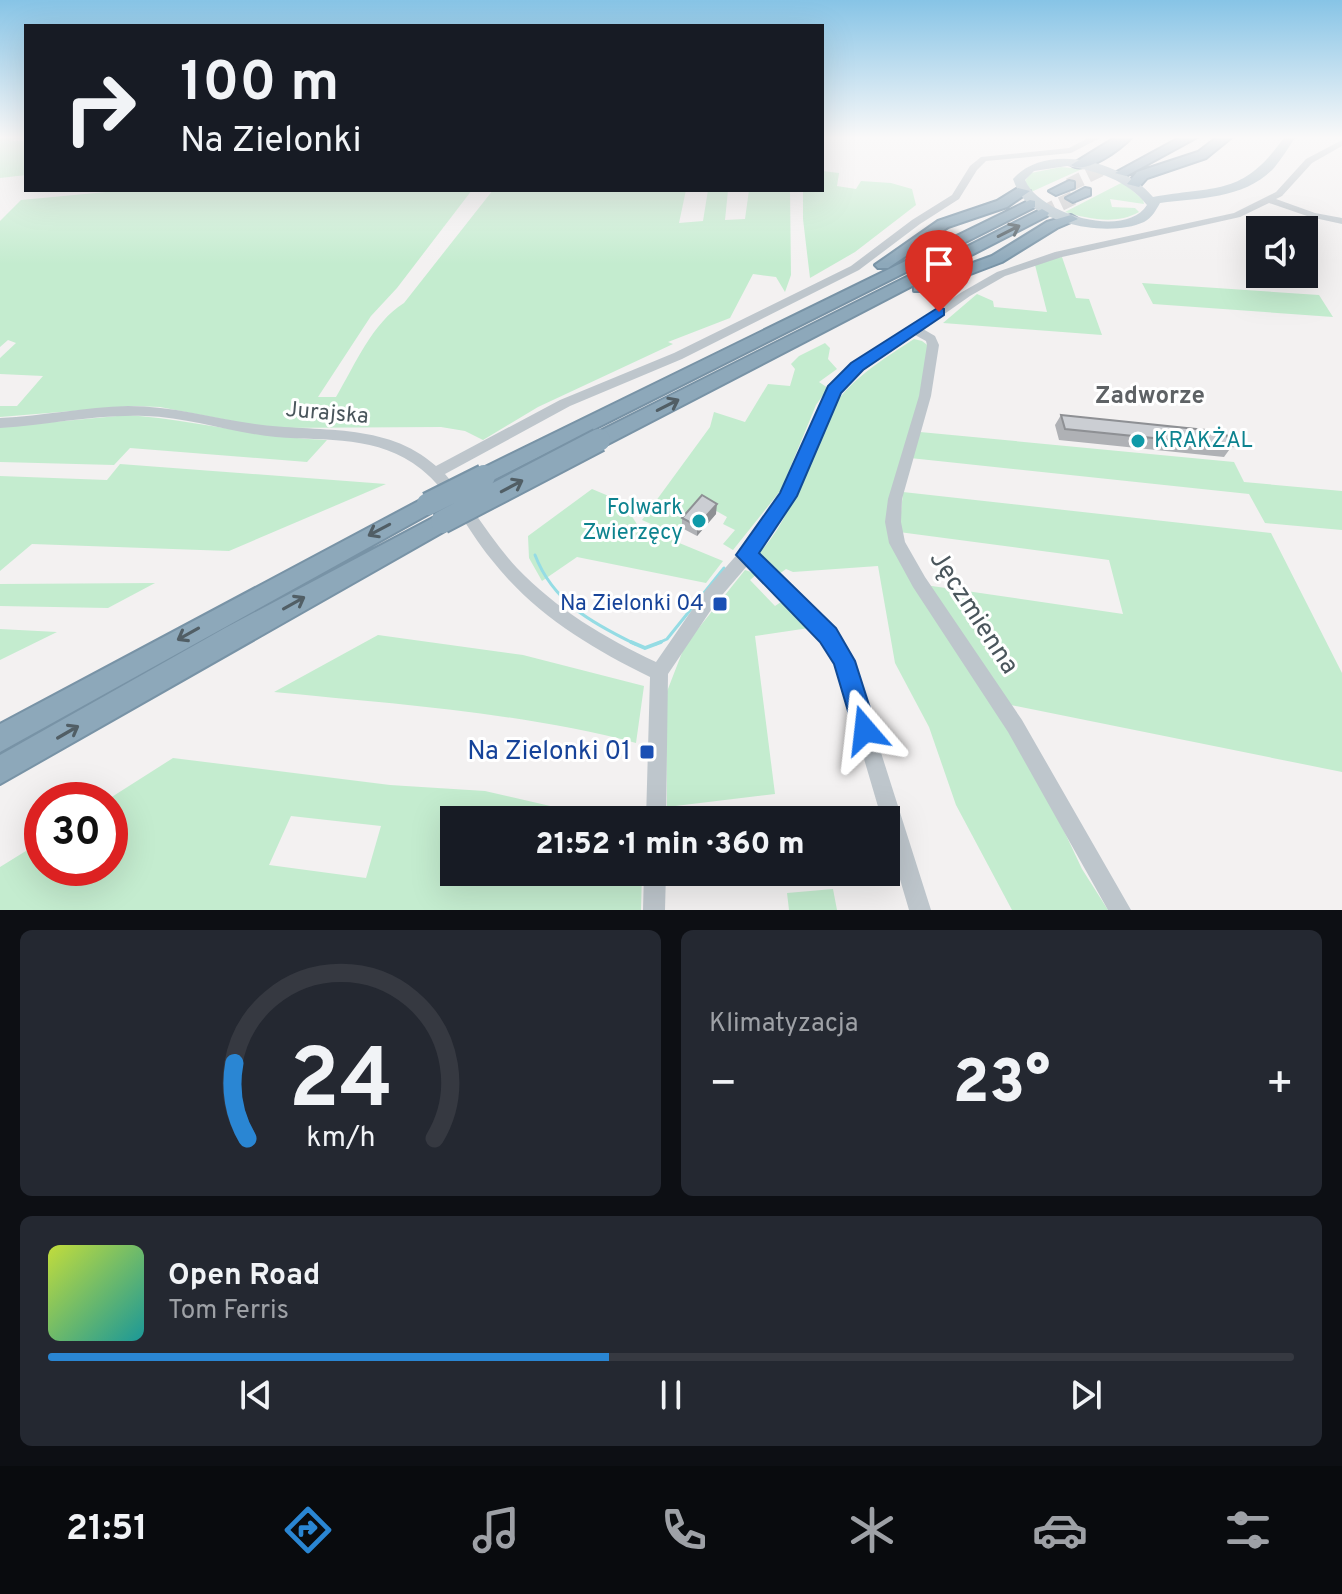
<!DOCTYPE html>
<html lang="pl">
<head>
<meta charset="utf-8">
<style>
  body { margin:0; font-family:Overpass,sans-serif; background:#242831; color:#f1f3f6; height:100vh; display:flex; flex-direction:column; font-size:30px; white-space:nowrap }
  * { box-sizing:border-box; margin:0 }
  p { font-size:26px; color:#9ea1a6 }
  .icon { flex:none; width:44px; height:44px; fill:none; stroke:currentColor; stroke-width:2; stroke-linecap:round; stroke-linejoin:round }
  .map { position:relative; height:910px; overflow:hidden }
  .drawer { display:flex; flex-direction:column; gap:20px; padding:20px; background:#0d0f14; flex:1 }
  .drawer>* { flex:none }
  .hud { position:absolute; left:24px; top:24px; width:800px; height:168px; border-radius:0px; box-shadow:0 8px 32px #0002; background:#171b24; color:#f1f3f6; overflow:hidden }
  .fabs { position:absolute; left:1246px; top:216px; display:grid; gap:16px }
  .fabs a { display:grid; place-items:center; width:72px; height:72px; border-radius:0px; background:#171b24; box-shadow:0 8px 32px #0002; font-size:40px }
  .speed { position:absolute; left:24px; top:782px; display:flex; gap:16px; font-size:40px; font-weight:700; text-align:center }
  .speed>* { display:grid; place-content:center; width:104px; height:104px; border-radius:50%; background:#171b24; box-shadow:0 8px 32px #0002; line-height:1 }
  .speed .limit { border:12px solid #d22; background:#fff; color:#111 }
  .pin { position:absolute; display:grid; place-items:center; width:68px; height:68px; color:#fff; margin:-82px -34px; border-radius:50% 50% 50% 0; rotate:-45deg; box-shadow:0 0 8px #0007 }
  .pin .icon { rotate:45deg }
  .me { position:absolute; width:88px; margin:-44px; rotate:343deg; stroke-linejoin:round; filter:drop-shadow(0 0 6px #0008) }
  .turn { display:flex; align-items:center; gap:28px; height:168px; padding:0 24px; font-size:36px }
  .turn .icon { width:104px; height:104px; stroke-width:2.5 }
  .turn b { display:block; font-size:56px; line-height:68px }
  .big { font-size:60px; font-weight:800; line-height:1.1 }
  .drawer .tile { flex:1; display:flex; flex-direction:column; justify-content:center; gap:12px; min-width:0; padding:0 28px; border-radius:12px; background:#242831 }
  .drawer .dial { align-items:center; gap:0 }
  .dial svg { height:208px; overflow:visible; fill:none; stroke:#363941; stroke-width:7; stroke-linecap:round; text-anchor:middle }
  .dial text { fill:#f1f3f6; stroke:none }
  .song { display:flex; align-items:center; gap:24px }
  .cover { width:96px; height:96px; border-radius:12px; background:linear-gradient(135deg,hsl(70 70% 55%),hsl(180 70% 35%)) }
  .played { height:8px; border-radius:4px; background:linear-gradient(90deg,#2a86d3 45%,#363941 45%) }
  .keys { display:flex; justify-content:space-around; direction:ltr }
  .heat { display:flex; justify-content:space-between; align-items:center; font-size:44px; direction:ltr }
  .drawer .tiles { flex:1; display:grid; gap:20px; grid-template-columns:1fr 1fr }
  .tile:last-child { grid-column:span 2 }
  .trip { position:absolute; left:440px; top:806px; width:460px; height:80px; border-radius:0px; background:#171b24; box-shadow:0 8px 32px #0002; font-weight:800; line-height:80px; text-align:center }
  .tabs { display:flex; height:128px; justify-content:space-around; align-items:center; background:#090b0e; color:#9ea1a6 }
  .tabs .icon { width:56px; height:56px }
  .tabs .selected { color:#2a86d3 }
  .tabs b { font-size:36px; color:#f1f3f6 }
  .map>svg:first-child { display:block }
  .green { fill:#c4eccf; fill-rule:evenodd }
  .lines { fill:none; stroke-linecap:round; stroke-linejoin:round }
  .stream-far1 { stroke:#95dce4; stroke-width:3 }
  .stream { stroke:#95dce4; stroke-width:4 }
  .highway-tunnel { stroke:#c9cacc; stroke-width:14; stroke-dasharray:14 7; stroke-linecap:butt }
  .highway-casing { stroke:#7893a6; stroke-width:4 }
  .minor { fill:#bec6cc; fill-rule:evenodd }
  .major { fill:#b3c3cc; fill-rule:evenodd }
  .highway { fill:#8da8ba; fill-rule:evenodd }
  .highway-bridge-casing { stroke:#7893a6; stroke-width:26; stroke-linecap:butt }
  .highway-bridge { stroke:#8da8ba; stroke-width:22 }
  .wall { fill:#afb1b5 }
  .shaded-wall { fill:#8e9094 }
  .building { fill:#cbced3; stroke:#8e9094; stroke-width:2 }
  .oneway { stroke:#515e65 }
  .route { fill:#1a73e8; stroke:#114b97; stroke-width:2 }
  .culture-dot { fill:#0f9aa8; stroke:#fff; stroke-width:3 }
  .transit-dot { fill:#1a4fb4; stroke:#fff; stroke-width:3 }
  .labels { text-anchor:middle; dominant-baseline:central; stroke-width:6; stroke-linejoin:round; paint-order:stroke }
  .street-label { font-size:22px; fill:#4a565c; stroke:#fff }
  .culture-label { font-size:22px; fill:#0d838f; stroke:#fff; text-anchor:start }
  .transit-label { font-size:22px; fill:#164399; stroke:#fff; text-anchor:end }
  .neighbourhood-label { font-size:24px; font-weight:bold; fill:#5e6265; stroke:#fff }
  .near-street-label { font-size:26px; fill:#4a565c; stroke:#fff }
  .near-transit-label { font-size:26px; fill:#164399; stroke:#fff; text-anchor:end }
</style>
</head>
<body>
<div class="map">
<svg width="1342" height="910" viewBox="0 0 1342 910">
  <rect width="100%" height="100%" fill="#f3f1f1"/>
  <path class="green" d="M0,137H20L10,141H26V175L0,178Z
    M1061,167L1082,169L1031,192L1025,181L1031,173Z
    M822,171L839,173L837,186L856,189L861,181L891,183L912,189L916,205L855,252L810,278L803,219V190H822Z
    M1123,182L1143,200L1144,204L1110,199L1112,207L1135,208L1139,212C1116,225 1089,219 1065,212Z
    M127,190H472L397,288L371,316L318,397H336C355,365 372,323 404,303L493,190H686L679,223L703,221L708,190H728L725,220L745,219L749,190H790L791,275L785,292L776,277L753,274L730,318L668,342L673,344L538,407L483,440L465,431L441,427L269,428L160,407L133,406L0,417V406H17L43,376L0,374V358L16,343L8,340L0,347V221L21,200Z
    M1062,257L1076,298L1089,299L1102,335L943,323L977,294L993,301L994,307L1047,312L1034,261Z
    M1142,283L1319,295L1333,317L1153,304Z
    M914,339L922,341L930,347L922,397L890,518L1041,782L1082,869L1108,910H1012L956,805L929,727L895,663L878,566L793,572L786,569L779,574L759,553C797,513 804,458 831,411C849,379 884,359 914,339Z
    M825,343L830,348L828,359L837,369L819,382L828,388L816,405L781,490L733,550L723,544L735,530L723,524L727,517L702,503L676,532H669L642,520L710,427L714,412L745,422L768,384L790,386L795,369L791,364L799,356Z
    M128,415C196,420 259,438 327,440L307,462L130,448L114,465L0,462V427Z
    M920,432L1234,462L1244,482L1342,491V530L1265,523L1249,494L910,458Z
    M120,464L386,484L229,551L32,544L0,571V476L107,480Z
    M592,489L623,502L638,526L723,561L706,583L577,557L542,581L529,558L528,536Z
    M903,492L1271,533L1342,673V772L1006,704L925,585L1123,614L1109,560L899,532Z
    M745,570L757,574L750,580L775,606L781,602L809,628L755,636L775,794L667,807L666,694L685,645Z
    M155,583L108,608L0,606V584Z
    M0,629L57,632L0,660Z
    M378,635L523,655L644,686L636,743C518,712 395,704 274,692Z
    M173,758L390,785L485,791L611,820H454V872H642L641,910H0V867L42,841V868H110V800H107ZM291,816L381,826L366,878L269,865Z
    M833,889L837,910H789L787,893Z"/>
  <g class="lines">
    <path class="stream-far1" d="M535,555C553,602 592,623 635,644
      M656,644L667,639L724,568"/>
    <path class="stream" d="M631,642L645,648L661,642"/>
    <path class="highway-tunnel" d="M1069,185L1106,167
      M1042,213L1073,198"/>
    <defs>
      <path id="highway" d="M1118,136H1133C1121,148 1086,176 1071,165Z
        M1183,136H1199L1126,176L1115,173Z
        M1219,136H1233L1206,158L1147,178L1139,187L1127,184L1137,172L1198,152Z
        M1069,181L1074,182V188L1056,195L1049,191Z
        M1018,188L1030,191L1007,207L948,227L888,268H878L875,265L938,221L997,201Z
        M1085,188L1090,189V195L1073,202L1066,198Z
        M1030,200L1035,201V207L491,481H477L474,476L477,471Z
        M1042,209L1049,213L1047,216L915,284L992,256L1047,222L1071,215L1078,219L1057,228L1002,262L926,291H914V285L606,445L599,447L589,440L592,435Z
        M428,496L436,498L439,504L436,510L0,752V724Z
        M442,513L450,516L453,522L450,528L0,784V755L225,628Z"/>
    </defs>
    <use href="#highway" class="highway-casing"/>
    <path class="minor" d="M1092,136H1104L1071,153L986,161L977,170L959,199L920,224L859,270L682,359L570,406L445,474C471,504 490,539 517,568C556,609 605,638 656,662L705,591L741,550L782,493L828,390L840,375L962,292L997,272L1055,252L1234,213L1276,192L1306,159L1342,140V146L1312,163L1282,196L1276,199L1315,213L1342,218V224L1310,217L1269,203L1240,217L1062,257L1005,276L970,296L923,329L935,336L939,345L931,396L902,499L901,522L905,542L925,577L1022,720L1131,910H1108L1008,732L913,587L889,543L885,522L888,499L919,396L927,345L926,341L915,335L848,381L840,392L795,496L756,554L834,630L850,655L931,910H909L886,832V820H882L836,664L822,640L747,566L717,601L668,674L666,820H646L650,677C589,647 533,613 491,559C467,530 451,493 421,469C378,435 327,441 276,437C232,433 189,417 145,416C96,414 48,425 0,428V418C43,416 85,407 128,406C172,406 212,418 255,424C317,433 386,421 436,466L560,400L674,353L851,266L912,220L952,195L970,166L981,157L1069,148Z
      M644,872H666L665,910H643Z"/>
    <path class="major" d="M1285,136H1296C1289,147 1282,158 1274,168C1245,199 1199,198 1160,203C1156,210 1152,218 1144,222C1113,236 1057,227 1030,205C1021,197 1017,190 1013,179C1046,141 1124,162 1153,197C1218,185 1243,197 1285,136ZM1067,166C1097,171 1127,180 1147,205C1126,239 1040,215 1025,180L1034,171Z"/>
    <use href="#highway" class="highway"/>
    <defs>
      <path id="highway-bridge" d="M428,504L484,476
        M442,522L599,440"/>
    </defs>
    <use href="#highway-bridge" class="highway-bridge-casing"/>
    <use href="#highway-bridge" class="highway-bridge"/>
  </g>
  <path class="wall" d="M1061,415L1232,446L1224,457L1059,440L1055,425Z
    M716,514L697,536L682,528V518Z"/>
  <path class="shaded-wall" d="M717,504L716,514L697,536V526Z"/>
  <path class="building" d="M1061,415L1225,432L1232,446L1065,429Z
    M702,495L717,504L697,526L682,518Z"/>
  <defs><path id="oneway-shaft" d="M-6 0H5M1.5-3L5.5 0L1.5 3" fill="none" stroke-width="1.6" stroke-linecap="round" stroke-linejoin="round" transform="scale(2)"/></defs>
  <g class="oneway">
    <use href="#oneway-shaft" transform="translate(1009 231) rotate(-27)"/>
    <use href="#oneway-shaft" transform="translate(668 405) rotate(-27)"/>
    <use href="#oneway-shaft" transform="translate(512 486) rotate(-28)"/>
    <use href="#oneway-shaft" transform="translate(379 530) rotate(152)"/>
    <use href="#oneway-shaft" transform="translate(294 603) rotate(-29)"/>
    <use href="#oneway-shaft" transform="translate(188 634) rotate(151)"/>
    <use href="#oneway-shaft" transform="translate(68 732) rotate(-30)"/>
  </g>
  <linearGradient id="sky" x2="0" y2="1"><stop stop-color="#87c4e6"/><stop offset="0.52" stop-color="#faf9f9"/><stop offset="1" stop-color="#faf9f9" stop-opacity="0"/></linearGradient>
  <rect width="1342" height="264" fill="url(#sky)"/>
  <path class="route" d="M939,307L944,309V315L863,370L841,393L797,496L759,553L836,628L855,661L877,730L874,738L865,742L856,738L834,664L820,642L736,555L780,493L828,386L851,363Z"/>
  <g class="culture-dot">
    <circle cx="1138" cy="441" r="8"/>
    <circle cx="699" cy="521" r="8"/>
  </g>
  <g class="transit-dot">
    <rect x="712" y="596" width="16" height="16" rx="4"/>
    <rect x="639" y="744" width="16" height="16" rx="4"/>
  </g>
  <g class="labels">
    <g class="street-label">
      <text transform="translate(327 414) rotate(5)">Jurajska</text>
    </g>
    <g class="culture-label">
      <text x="1154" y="441">KRAKŻAL</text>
      <text x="683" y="508" text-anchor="end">Folwark<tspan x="683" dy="25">Zwierzęcy</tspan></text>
    </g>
    <g class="transit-label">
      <text x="704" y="604">Na Zielonki 04</text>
    </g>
    <g class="neighbourhood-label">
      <text x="1150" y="397">Zadworze</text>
    </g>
    <g class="near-street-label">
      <text transform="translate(973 613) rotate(57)">Jęczmienna</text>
    </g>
    <g class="near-transit-label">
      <text x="631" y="752">Na Zielonki 01</text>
    </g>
  </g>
</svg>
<div class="fabs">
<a><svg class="icon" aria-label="sound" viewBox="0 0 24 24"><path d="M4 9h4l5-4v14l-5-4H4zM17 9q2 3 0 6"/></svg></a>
</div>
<div class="speed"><div class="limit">30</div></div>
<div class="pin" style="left:939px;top:312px;background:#d93025"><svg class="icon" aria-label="arrive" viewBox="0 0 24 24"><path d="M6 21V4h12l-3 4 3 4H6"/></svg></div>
<svg class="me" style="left:865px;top:730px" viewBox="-20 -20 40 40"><path d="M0-17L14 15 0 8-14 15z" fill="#1a73e8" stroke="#fff" stroke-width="4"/></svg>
<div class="trip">21:52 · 1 min · 360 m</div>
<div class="hud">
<div class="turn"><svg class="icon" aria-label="right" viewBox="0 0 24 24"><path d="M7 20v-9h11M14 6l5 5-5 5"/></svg><div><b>100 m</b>Na Zielonki</div></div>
</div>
</div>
<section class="drawer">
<div class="tiles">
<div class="tile dial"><svg viewBox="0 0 100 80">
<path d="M14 69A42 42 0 1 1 86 69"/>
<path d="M14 69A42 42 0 0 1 9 40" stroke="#2a86d3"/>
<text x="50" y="56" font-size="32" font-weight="700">24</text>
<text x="50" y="72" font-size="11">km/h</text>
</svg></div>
<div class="tile"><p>Klimatyzacja</p>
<div class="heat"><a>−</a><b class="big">23°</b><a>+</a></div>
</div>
<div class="tile">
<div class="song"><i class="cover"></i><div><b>Open Road</b><p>Tom Ferris</p></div></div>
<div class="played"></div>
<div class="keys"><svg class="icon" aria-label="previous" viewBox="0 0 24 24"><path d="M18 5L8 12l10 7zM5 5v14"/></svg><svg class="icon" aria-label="pause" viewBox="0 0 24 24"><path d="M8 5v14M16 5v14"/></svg><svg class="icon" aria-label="next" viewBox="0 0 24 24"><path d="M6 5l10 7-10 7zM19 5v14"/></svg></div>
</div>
</div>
</section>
<nav class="tabs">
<b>21:51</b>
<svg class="icon selected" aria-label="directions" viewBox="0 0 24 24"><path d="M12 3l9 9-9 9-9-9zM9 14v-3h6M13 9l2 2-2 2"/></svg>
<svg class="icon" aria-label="music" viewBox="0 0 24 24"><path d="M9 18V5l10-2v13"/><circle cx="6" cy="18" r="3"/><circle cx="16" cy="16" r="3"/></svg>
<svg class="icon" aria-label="phone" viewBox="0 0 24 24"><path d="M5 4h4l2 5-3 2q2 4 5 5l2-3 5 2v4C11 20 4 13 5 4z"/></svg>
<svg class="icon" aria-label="climate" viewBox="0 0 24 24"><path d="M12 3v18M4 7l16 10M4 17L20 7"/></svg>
<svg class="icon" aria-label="car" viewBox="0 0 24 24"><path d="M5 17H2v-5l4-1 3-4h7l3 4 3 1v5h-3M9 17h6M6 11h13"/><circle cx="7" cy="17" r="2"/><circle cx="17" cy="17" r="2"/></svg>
<svg class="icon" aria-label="filters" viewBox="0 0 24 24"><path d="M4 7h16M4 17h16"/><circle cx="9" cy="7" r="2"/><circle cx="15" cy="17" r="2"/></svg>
</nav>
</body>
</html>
